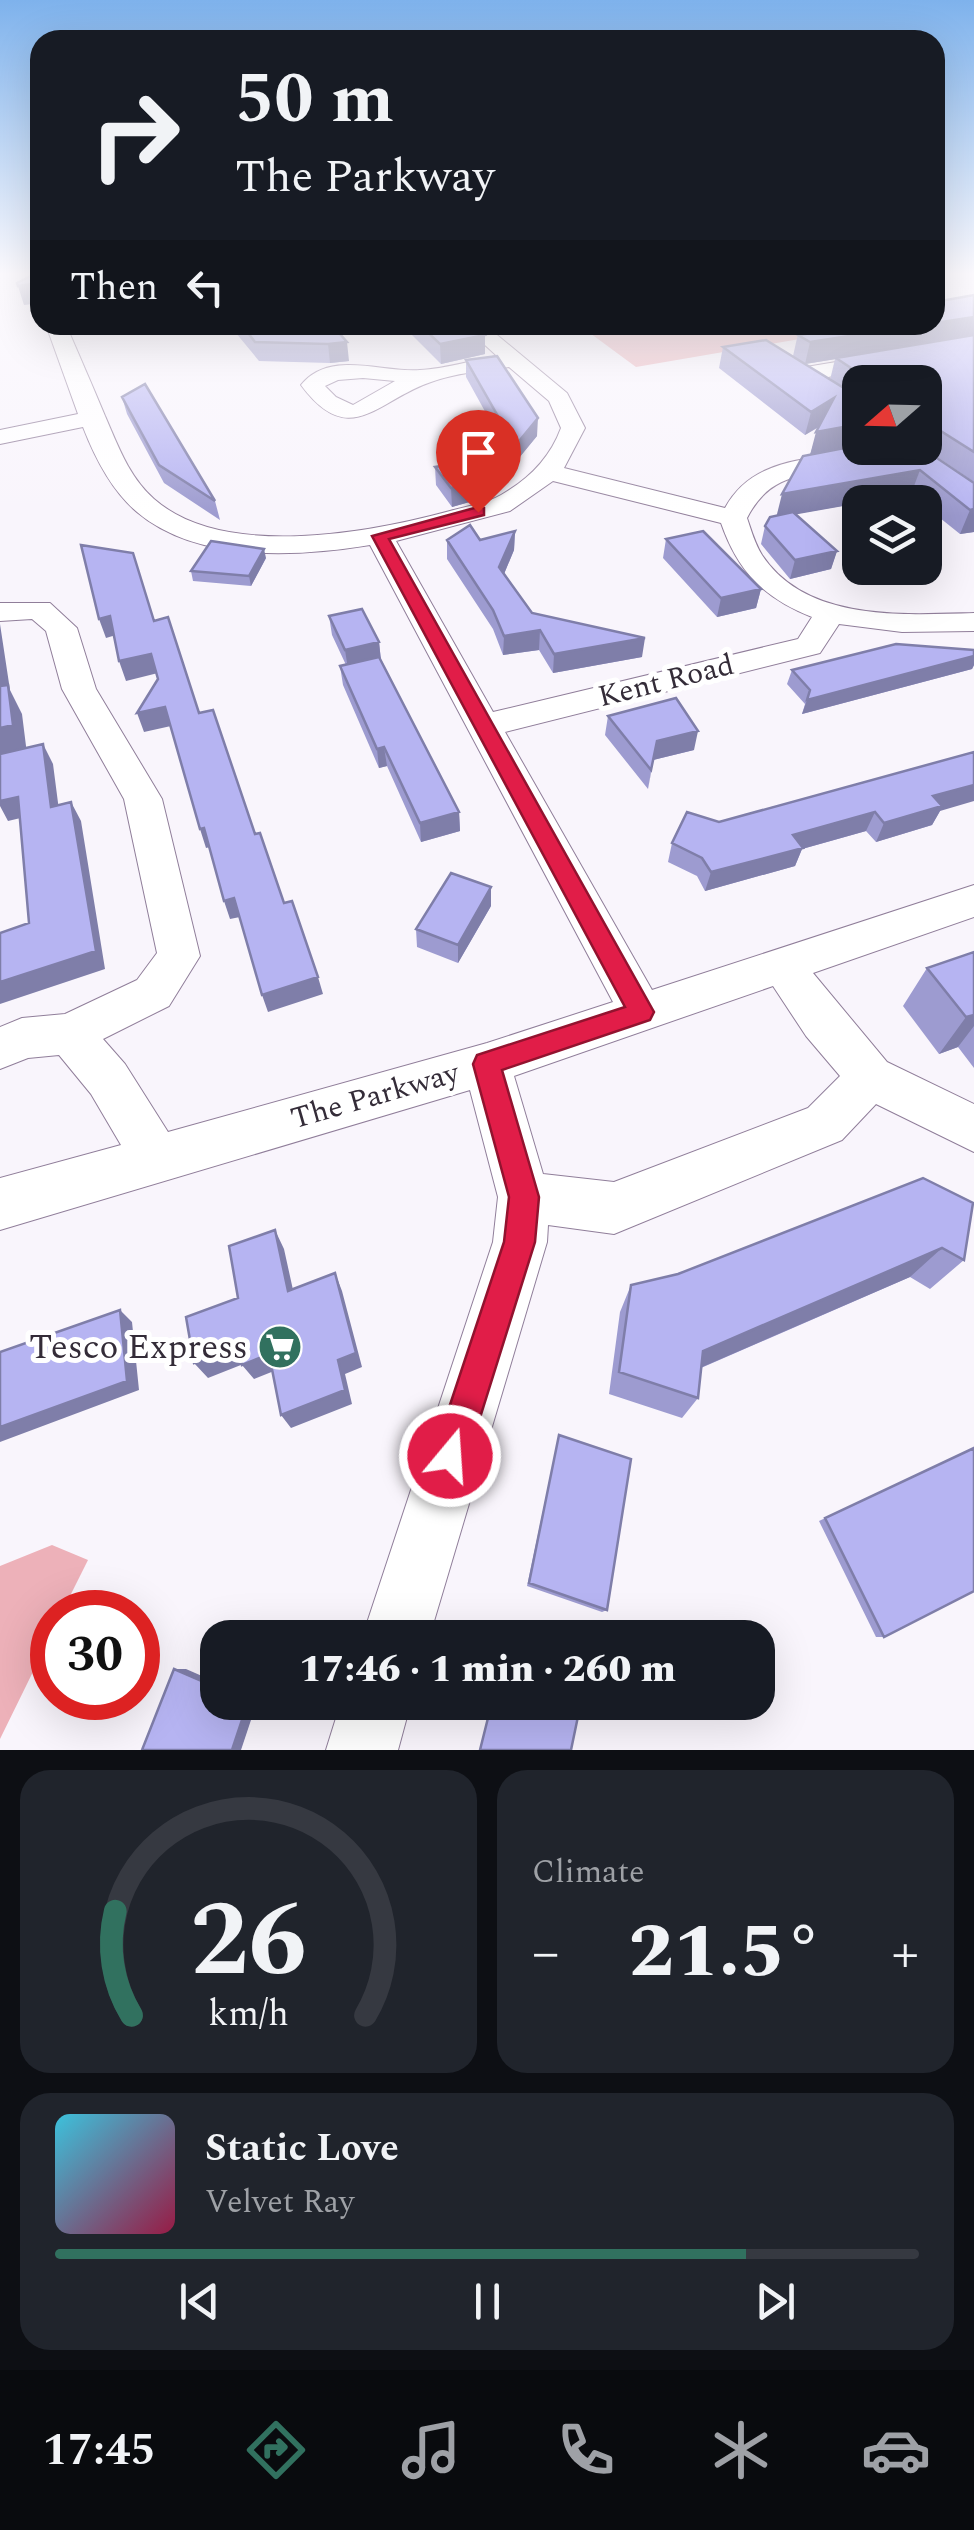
<!DOCTYPE html>
<html lang="en">
<head>
<meta charset="utf-8">
<style>
  body { margin:0; font-family:Spectral,serif; background:#20242c; color:#f1f3f6; height:100vh; display:flex; flex-direction:column; font-size:38px; white-space:nowrap }
  * { box-sizing:border-box; margin:0 }
  p { font-size:32px; color:#9ea1a6 }
  .icon { flex:none; width:55px; height:55px; fill:none; stroke:currentColor; stroke-width:2; stroke-linecap:round; stroke-linejoin:round }
  .map { position:relative; height:1750px; overflow:hidden }
  .sheet { display:flex; flex-direction:column; gap:20px; padding:20px; background:#0d0f14; flex:1 }
  .sheet>* { flex:none }
  .banner { position:absolute; left:30px; top:30px; width:915px; height:305px; border-radius:30px; box-shadow:0 10px 40px #0002; background:#171b24; color:#f1f3f6; overflow:hidden }
  .needle { width:65px; rotate:250deg }
  .controls { position:absolute; left:842px; top:365px; display:grid; gap:20px }
  .controls a { display:grid; place-items:center; width:100px; height:100px; border-radius:20px; background:#171b24; box-shadow:0 10px 40px #0002; font-size:50px }
  .speed { position:absolute; left:30px; top:1590px; display:flex; gap:20px; font-size:50px; font-weight:700; text-align:center }
  .speed>* { display:grid; place-content:center; width:130px; height:130px; border-radius:50%; background:#171b24; box-shadow:0 10px 40px #0002; line-height:1 }
  .speed .limit { border:15px solid #d22; background:#fff; color:#111 }
  .pin { position:absolute; display:grid; place-items:center; width:85px; height:85px; color:#fff; margin:-102px -42px; border-radius:50% 50% 50% 0; rotate:-45deg; box-shadow:0 0 10px #0007 }
  .pin .icon { rotate:45deg }
  .me { position:absolute; width:110px; margin:-55px; rotate:18deg; stroke-linejoin:round; filter:drop-shadow(0 0 8px #0008) }
  .turn { display:flex; align-items:center; gap:35px; height:210px; padding:0 40px; font-size:45px }
  .turn .icon { width:130px; height:130px; stroke-width:2.5 }
  .turn b { display:block; font-size:70px; line-height:85px }
  .then { display:flex; align-items:center; height:95px; padding:0 40px; background:#0003; gap:20px; font-size:38px }
  .big { font-size:75px; font-weight:800; line-height:1.1 }
  .sheet .widget { flex:1; display:flex; flex-direction:column; justify-content:center; gap:15px; min-width:0; padding:0 35px; border-radius:30px; background:#20242c }
  .sheet .dial { align-items:center; gap:0 }
  .dial svg { height:260px; overflow:visible; fill:none; stroke:#363941; stroke-width:7; stroke-linecap:round; text-anchor:middle }
  .dial text { fill:#f1f3f6; stroke:none }
  .song { display:flex; align-items:center; gap:30px }
  .cover { width:120px; height:120px; border-radius:15px; background:linear-gradient(135deg,hsl(190 70% 55%),hsl(340 70% 35%)) }
  .played { height:10px; border-radius:5px; background:linear-gradient(90deg,#31715f 80%,#363941 80%) }
  .keys { display:flex; justify-content:space-around; direction:ltr }
  .heat { display:flex; justify-content:space-between; align-items:center; font-size:55px; direction:ltr }
  .sheet .tiles { flex:1; display:grid; gap:20px; grid-template-columns:1fr 1fr }
  .widget:last-child { grid-column:span 2 }
  .trip { position:absolute; left:200px; top:1620px; width:575px; height:100px; border-radius:30px; background:#171b24; box-shadow:0 10px 40px #0002; font-weight:800; line-height:100px; text-align:center }
  .tab-bar { display:flex; height:160px; justify-content:space-around; align-items:center; background:#090b0e; color:#9ea1a6 }
  .tab-bar .icon { width:70px; height:70px }
  .tab-bar .current { color:#31715f }
  .tab-bar b { font-size:45px; color:#f1f3f6 }
  .map>svg:first-child { display:block }
  .green { fill:#edb1b9 }
  .lines { fill:none; stroke-linecap:round; stroke-linejoin:round }
  .street-casing { stroke:#907e9a; stroke-width:2 }
  .street { fill:#fff; fill-rule:evenodd }
  .wall { fill:#9d9bd0; fill-rule:evenodd }
  .shaded-wall { fill:#7f7ea9 }
  .building { fill:#b6b4f2; stroke:#7f7ea9; stroke-width:2.5 }
  .route { fill:#e11d48; stroke:#92132f; stroke-width:2.5 }
  .labels { text-anchor:middle; dominant-baseline:central; stroke-width:10; stroke-linejoin:round; paint-order:stroke }
  .street-label { font-size:30px; fill:#342c38; stroke:#fff }
  .near-poi-label { font-size:35px; fill:#342c38; stroke:#fff; text-anchor:end }
</style>
</head>
<body>
<div class="map">
<svg width="974" height="1750" viewBox="0 0 974 1750">
  <rect width="100%" height="100%" fill="#f9f5fc"/>
  <path class="green" d="M579,325H881L636,367Z
    M52,1545L88,1560L62,1612H52V1633L0,1739V1566Z"/>
  <g class="lines">
    <defs>
      <path id="street" d="M46,325H66C79,355 93,387 105,416C117,443 128,476 154,499C223,560 369,533 450,511C467,506 486,504 501,495C529,479 550,458 561,428L549,401L509,367C483,371 455,373 431,382C377,400 350,451 301,385C330,349 382,373 420,370C445,369 472,360 497,356L463,325H485L567,393L585,428L564,468L725,508C751,461 798,461 847,452L856,455L860,460L856,465C808,477 772,469 747,518C751,530 755,544 762,555C806,622 904,615 974,613V631L902,632L839,624L820,653L505,732L652,990L974,885V917L813,973L887,1062L974,1104V1152L876,1104L842,1140L614,1234L548,1225L547,1242L429,1638H362L493,1242L498,1197L470,1090L0,1230V1178L121,1145L91,1094L59,1055L28,1058L0,1069V1027L22,1018L65,1014L137,980L157,953L124,799L62,689L46,631L32,619L0,621V603H50L77,628L96,689L162,799L200,956L169,1006L103,1039L125,1064L168,1132L487,1043L613,1002L370,545C297,557 197,563 137,512C112,491 95,458 83,427L0,444V430L78,414ZM363,378L395,381L353,405L336,397L325,386L338,380ZM553,481L721,523C738,572 764,598 812,617L798,639L493,712L396,541L510,511ZM773,986L806,1036L840,1076L808,1108L614,1182L543,1174L514,1076Z
        M974,339V351L800,382L789,375L800,368Z
        M341,1702H411L398,1750H326Z"/>
    </defs>
    <use href="#street" class="street-casing"/>
    <use href="#street" class="street"/>
  </g>
  <path class="wall" d="M974,295V482L924,448H925V382H860V448L974,483V532L960,534L925,506V502H921L911,494L795,514L837,551L831,569L790,579L761,544L765,526L777,516L810,455L819,427L805,435L719,368L723,347L793,356L800,325ZM835,359L830,380L805,364Z
    M192,325H332L349,361L330,363L259,361L231,327L196,332Z
    M402,325H476L485,354L441,364Z
    M466,360L537,436L514,464L466,377Z
    M122,397L215,501L220,520L164,483L127,414Z
    M507,456L506,474L487,497L452,507L436,485L435,467Z
    M515,531L514,550L504,574L532,613L642,657L553,673L539,650L503,655L493,629L447,559V540H480Z
    M666,539L761,589L756,608L717,617L663,558Z
    M266,558L251,586L193,581L191,571Z
    M329,616L379,642L381,660L459,812L460,831L421,842L387,766L379,768L343,685L340,666L346,665L332,635Z
    M974,650V665L972,669L802,714L805,704L787,684L792,670Z
    M608,716L694,750L653,760L648,789L605,735Z
    M974,752L932,825L876,842L866,831L827,842L802,849L795,866L705,891L697,876L668,862L672,843L719,822Z
    M491,906L458,963L417,947L416,929Z
    M974,952V1068L958,1047L939,1054L903,1006L927,968Z
    M923,1178L964,1260L930,1289L910,1277L701,1368L698,1398L682,1418L609,1394L620,1312L631,1285L678,1274Z
    M559,1435L607,1610L602,1612L527,1586Z
    M974,1448L884,1637H876L819,1521Z"/>
  <path class="shaded-wall" d="M40,283V303L24,305L18,286Z
    M974,317V337L805,364L810,342L921,325H935V323Z
    M195,325H231V327L196,332Z
    M485,335V354L441,364L440,344Z
    M347,342L349,361L330,363L328,344Z
    M834,398L828,421L805,435L811,412Z
    M538,418L537,436L514,464L515,446Z
    M860,424V446L810,455L816,432Z
    M507,456L506,474L487,497L452,507L451,488Z
    M920,470L911,494L776,518L782,494Z
    M974,509V532L960,534L970,510Z
    M515,531L514,550L499,586V567Z
    M264,549L266,558L251,586L249,576Z
    M837,551L831,569L790,579L795,560Z
    M761,589L756,608L717,617L721,598Z
    M110,616L116,635L106,638L99,619Z
    M0,624L10,690L22,714L27,754L0,760Z
    M540,630L539,650L503,655L504,636Z
    M645,638L642,657L553,673L554,654Z
    M379,642L381,661L348,669L345,650Z
    M151,654L158,673L126,681L119,661Z
    M974,656V665L972,669L802,714L807,700Z
    M165,707L171,726L144,732L137,713Z
    M698,731L694,750L653,760L648,789L657,741Z
    M43,744L53,764L61,826L51,807Z
    M384,747L387,766L379,768L377,749Z
    M974,785V801L940,811L932,825L876,842L884,823L933,796Z
    M18,797L29,816L8,821L0,806V801Z
    M71,802L81,821L105,969L0,1004V982L96,951Z
    M459,812L460,831L421,842L420,823Z
    M875,812L866,831L802,849L795,866L705,891L711,872L793,835Z
    M204,828L210,847L206,848L200,829Z
    M491,887V906L458,963V945Z
    M234,898L240,917L230,919L224,901Z
    M318,977L323,994L268,1012L262,995Z
    M974,1015V1026L958,1047L939,1054L966,1017Z
    M275,1230L284,1249L297,1308L288,1291Z
    M942,1248L910,1277L686,1374L703,1351Z
    M335,1273L342,1291L362,1367L345,1374L352,1404L291,1428L281,1415L338,1360Z
    M120,1310L132,1322L139,1390L0,1442V1427Z
    M239,1346L251,1361L208,1378L194,1363Z
    M269,1354L279,1369L254,1379L242,1365Z
    M174,1669H186L218,1683V1688Z
    M248,1702H257L241,1750H232Z"/>
  <path class="building" d="M40,271V283L18,286L17,283Z
    M974,295V317L935,323V302Z
    M242,325H332L347,342L328,344L255,342Z
    M420,325H476L485,335L440,344Z
    M801,325H921L810,342L798,335L813,333Z
    M974,335V452L925,421V382H869V380L836,358Z
    M766,340L860,398V424L816,432L834,398L811,412L723,347Z
    M497,356L538,418L515,446L466,360Z
    M145,384L215,501L159,465L122,397Z
    M860,445V448H922L974,483V509L970,510L920,470L782,494L803,456Z
    M507,456L487,479L451,488L435,467Z
    M793,512L837,551L795,560L765,526L770,517Z
    M470,525L480,540L515,531L499,567L532,613L645,638L554,654L540,630L504,636L493,610L447,540Z
    M703,531L761,589L721,598L666,539Z
    M211,541L264,549L249,576L191,571Z
    M81,545L133,553L154,621L168,617L199,713L213,710L255,834L260,833L284,903L292,901L318,977L262,995L234,898L224,901L204,828L200,829L165,707L137,713L158,679L151,654L119,661L110,616L99,619Z
    M362,609L379,642L345,650L329,616Z
    M896,644L974,650V656L807,700L810,690L792,670Z
    M379,657L459,812L420,823L384,747L377,749L340,666Z
    M8,685L13,725L0,728V686Z
    M676,698L698,731L657,741L651,770L608,716Z
    M43,744L51,807L71,802L96,951L0,982V933L29,923L18,797L0,801V754Z
    M974,752V785L933,796L942,806L884,823L875,812L793,835L803,848L711,872L702,858L672,843L687,812L719,822Z
    M451,873L491,887L458,945L416,929Z
    M974,952V1015L966,1017L927,968Z
    M923,1178L973,1203L964,1260L942,1248L703,1351L698,1398L619,1372L631,1285L678,1274Z
    M275,1230L288,1291L335,1273L356,1353L338,1360L345,1390L281,1415L269,1354L242,1365L239,1346L194,1363L186,1317L238,1298L229,1246Z
    M120,1310L127,1381L0,1427V1352Z
    M559,1435L631,1459L607,1610L529,1583Z
    M974,1448V1591L884,1637L825,1518Z
    M510,1632L522,1638H508Z
    M174,1669L218,1688V1702H248L232,1750H142Z
    M492,1702H581L571,1750H480Z"/>
  <linearGradient id="sky" x2="0" y2="1"><stop stop-color="#7eb2ec"/><stop offset="0.53" stop-color="#fcfafe"/><stop offset="1" stop-color="#fcfafe" stop-opacity="0"/></linearGradient>
  <rect width="974" height="516" fill="url(#sky)"/>
  <path class="route" d="M478,507L484,508V515L389,539L654,1012L650,1020L502,1070L539,1197L535,1242L468,1456L462,1468L450,1473L438,1468L433,1456L504,1242L509,1197L473,1064L477,1055L625,1007L372,536Z"/>
  <defs>
    <symbol id="supermarket-disc" viewBox="-11 -11 22 22"><circle r="9.5" fill="#31715f" stroke="#fff"/><path d="M-6-5.5h2.5l.6 2H6L4.5 2H-2.5L-4.4-4H-6ZM-1.5 3.2a1.3 1.3 0 1 0 .1 0ZM3 3.2a1.3 1.3 0 1 0 .1 0Z" fill="#fff"/></symbol>
  </defs>
  <g fill-rule="evenodd">
    <use href="#supermarket-disc" x="255" y="1322" width="50" height="50"/>
  </g>
  <g class="labels">
    <g class="street-label">
      <text transform="translate(666 681) rotate(-14)">Kent Road</text>
      <text transform="translate(375 1096) rotate(-16)">The Parkway</text>
    </g>
    <g class="near-poi-label">
      <text x="248" y="1347">Tesco Express</text>
    </g>
  </g>
</svg>
<div class="controls">
<a><svg class="needle" viewBox="-14 -14 28 28"><path d="M0-13l5 13h-10z" fill="#e53935"/><path d="M0 13l5-13h-10z" fill="#9ea1a6"/></svg></a>
<a><svg class="icon" aria-label="layers" viewBox="0 0 24 24"><path d="M12 4l9 5-9 5-9-5zM3 14l9 5 9-5"/></svg></a>
</div>
<div class="speed"><div class="limit">30</div></div>
<div class="pin" style="left:478px;top:512px;background:#d93025"><svg class="icon" aria-label="arrive" viewBox="0 0 24 24"><path d="M6 21V4h12l-3 4 3 4H6"/></svg></div>
<svg class="me" style="left:450px;top:1456px" viewBox="-20 -20 40 40"><circle r="17" fill="#e11d48" stroke="#fff" stroke-width="3"/><path d="M0-11L8 9 0 5-8 9z" fill="#fff"/></svg>
<div class="trip">17:46 · 1 min · 260 m</div>
<div class="banner">
<div class="turn"><svg class="icon" aria-label="right" viewBox="0 0 24 24"><path d="M7 20v-9h11M14 6l5 5-5 5"/></svg><div><b>50 m</b>The Parkway</div></div>
<div class="then">Then<svg class="icon" aria-label="left" viewBox="0 0 24 24"><path d="M17 20v-9H6M10 6l-5 5 5 5"/></svg></div>
</div>
</div>
<section class="sheet">
<div class="tiles">
<div class="widget dial"><svg viewBox="0 0 100 80">
<path d="M14 69A42 42 0 1 1 86 69"/>
<path d="M14 69A42 42 0 0 1 9 37" stroke="#31715f"/>
<text x="50" y="56" font-size="32" font-weight="700">26</text>
<text x="50" y="72" font-size="11">km/h</text>
</svg></div>
<div class="widget"><p>Climate</p>
<div class="heat"><a>−</a><b class="big">21.5°</b><a>+</a></div>
</div>
<div class="widget">
<div class="song"><i class="cover"></i><div><b>Static Love</b><p>Velvet Ray</p></div></div>
<div class="played"></div>
<div class="keys"><svg class="icon" aria-label="previous" viewBox="0 0 24 24"><path d="M18 5L8 12l10 7zM5 5v14"/></svg><svg class="icon" aria-label="pause" viewBox="0 0 24 24"><path d="M8 5v14M16 5v14"/></svg><svg class="icon" aria-label="next" viewBox="0 0 24 24"><path d="M6 5l10 7-10 7zM19 5v14"/></svg></div>
</div>
</div>
</section>
<nav class="tab-bar">
<b>17:45</b>
<svg class="icon current" aria-label="directions" viewBox="0 0 24 24"><path d="M12 3l9 9-9 9-9-9zM9 14v-3h6M13 9l2 2-2 2"/></svg>
<svg class="icon" aria-label="music" viewBox="0 0 24 24"><path d="M9 18V5l10-2v13"/><circle cx="6" cy="18" r="3"/><circle cx="16" cy="16" r="3"/></svg>
<svg class="icon" aria-label="phone" viewBox="0 0 24 24"><path d="M5 4h4l2 5-3 2q2 4 5 5l2-3 5 2v4C11 20 4 13 5 4z"/></svg>
<svg class="icon" aria-label="climate" viewBox="0 0 24 24"><path d="M12 3v18M4 7l16 10M4 17L20 7"/></svg>
<svg class="icon" aria-label="car" viewBox="0 0 24 24"><path d="M5 17H2v-5l4-1 3-4h7l3 4 3 1v5h-3M9 17h6M6 11h13"/><circle cx="7" cy="17" r="2"/><circle cx="17" cy="17" r="2"/></svg>
</nav>
</body>
</html>
